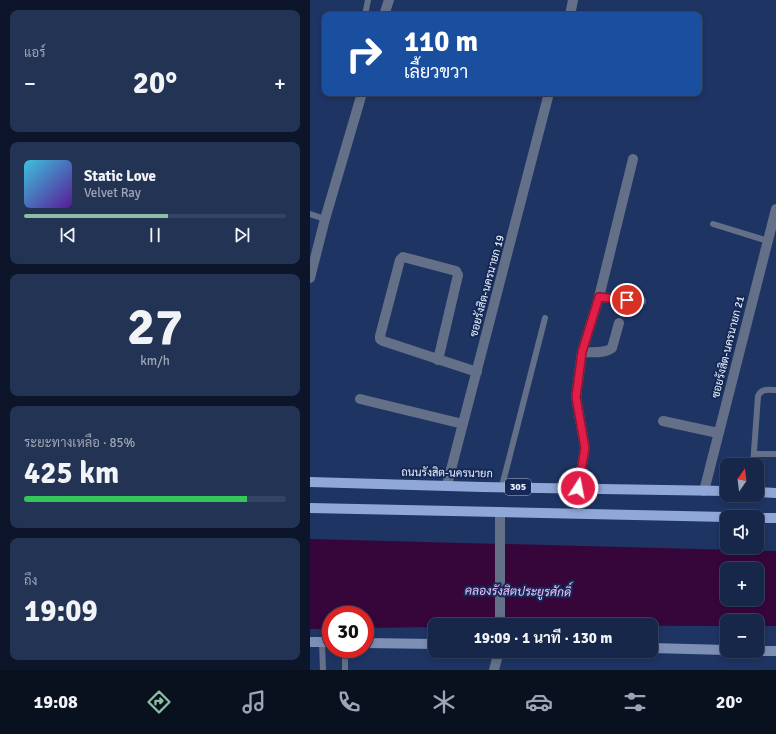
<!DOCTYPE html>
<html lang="th">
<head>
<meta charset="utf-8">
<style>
  body { margin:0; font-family:Signika,Sarabun,sans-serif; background:#233354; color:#f1f3f6; height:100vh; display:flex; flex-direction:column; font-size:15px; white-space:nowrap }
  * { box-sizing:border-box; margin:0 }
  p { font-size:13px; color:#9ea5b5 }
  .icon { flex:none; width:22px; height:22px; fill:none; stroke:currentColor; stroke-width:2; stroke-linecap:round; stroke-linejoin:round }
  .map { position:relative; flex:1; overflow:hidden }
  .side { display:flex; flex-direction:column; gap:10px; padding:10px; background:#0c1529; width:310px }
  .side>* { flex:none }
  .banner { position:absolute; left:12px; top:12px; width:380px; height:84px; border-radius:8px; box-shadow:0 2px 6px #0003,0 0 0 1px #354462; background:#1a4fa0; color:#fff; overflow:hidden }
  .needle { width:26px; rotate:14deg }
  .controls { position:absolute; left:410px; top:458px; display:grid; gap:8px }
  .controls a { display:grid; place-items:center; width:44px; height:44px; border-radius:8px; background:#16274a; box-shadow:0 2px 6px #0003,0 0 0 1px #354462; font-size:20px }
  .speed { position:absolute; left:12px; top:606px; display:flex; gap:8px; font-size:20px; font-weight:700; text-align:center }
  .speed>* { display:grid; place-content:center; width:52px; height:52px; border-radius:50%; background:#16274a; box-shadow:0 2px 6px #0003,0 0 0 1px #354462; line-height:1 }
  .speed .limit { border:6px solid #d22; background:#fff; color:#111 }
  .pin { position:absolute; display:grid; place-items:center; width:34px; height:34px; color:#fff; margin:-17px; border:2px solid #fff; border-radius:50%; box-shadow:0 1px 4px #0007 }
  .me { position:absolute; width:44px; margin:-22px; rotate:11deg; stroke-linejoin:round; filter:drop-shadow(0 0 3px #0008) }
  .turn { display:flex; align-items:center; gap:14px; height:84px; padding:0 16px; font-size:18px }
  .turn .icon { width:52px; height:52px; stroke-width:2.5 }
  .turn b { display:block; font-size:28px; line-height:34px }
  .big { font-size:30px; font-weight:700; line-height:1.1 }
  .side .tile { flex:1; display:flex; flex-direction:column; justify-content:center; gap:6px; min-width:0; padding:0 14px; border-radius:8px; background:#233354 }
  .side .dial { align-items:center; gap:0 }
  .dial b { font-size:52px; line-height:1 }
  .song { display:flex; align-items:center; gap:12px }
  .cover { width:48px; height:48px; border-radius:6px; background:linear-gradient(135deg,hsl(190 70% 55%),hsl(270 70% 35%)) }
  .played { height:4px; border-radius:2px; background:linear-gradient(90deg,#8abfa5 55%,#354462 55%) }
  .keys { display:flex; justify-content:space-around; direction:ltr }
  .heat { display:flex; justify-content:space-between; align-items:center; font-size:22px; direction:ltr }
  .charge { height:6px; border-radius:3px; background:linear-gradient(90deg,#34c759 85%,#354462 0) }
  .trip { position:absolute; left:118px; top:618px; width:230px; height:40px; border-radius:8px; background:#16274a; box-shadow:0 2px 6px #0003,0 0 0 1px #354462; font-weight:700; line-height:40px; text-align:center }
  .dock { display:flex; height:64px; justify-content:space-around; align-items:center; background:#09101e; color:#9ea5b5 }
  .dock .icon { width:28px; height:28px }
  .dock .on { color:#8abfa5 }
  .dock b { font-size:18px; color:#f1f3f6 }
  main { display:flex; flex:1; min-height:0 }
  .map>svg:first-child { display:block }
  .water { fill:#36063b; fill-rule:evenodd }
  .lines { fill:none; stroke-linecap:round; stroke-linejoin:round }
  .lane { stroke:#647087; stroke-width:6 }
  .street { stroke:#647087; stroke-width:10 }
  .secondary { stroke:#7d8fb4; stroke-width:10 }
  .primary { stroke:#90a8d7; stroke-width:10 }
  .route-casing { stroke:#92132f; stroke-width:10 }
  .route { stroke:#e11d48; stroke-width:7 }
  .labels { text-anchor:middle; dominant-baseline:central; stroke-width:4; stroke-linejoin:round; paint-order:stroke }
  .shield { fill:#152957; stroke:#abb5cb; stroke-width:1 }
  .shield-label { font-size:10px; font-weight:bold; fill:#ebf1fd }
  .street-label { font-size:11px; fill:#ebf1fd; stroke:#152957 }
  .water-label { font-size:12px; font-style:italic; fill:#f5c0fa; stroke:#152957 }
</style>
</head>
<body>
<main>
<section class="side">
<div class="tile"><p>แอร์</p>
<div class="heat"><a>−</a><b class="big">20°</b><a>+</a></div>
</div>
<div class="tile">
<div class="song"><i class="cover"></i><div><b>Static Love</b><p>Velvet Ray</p></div></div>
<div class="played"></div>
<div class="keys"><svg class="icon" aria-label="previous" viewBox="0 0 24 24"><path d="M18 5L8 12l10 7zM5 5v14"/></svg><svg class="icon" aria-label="pause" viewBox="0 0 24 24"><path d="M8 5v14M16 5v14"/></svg><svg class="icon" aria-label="next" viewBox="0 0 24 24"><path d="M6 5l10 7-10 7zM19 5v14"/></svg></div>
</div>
<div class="tile dial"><b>27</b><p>km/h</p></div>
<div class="tile"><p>ระยะทางเหลือ · 85%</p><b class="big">425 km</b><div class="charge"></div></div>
<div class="tile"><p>ถึง</p><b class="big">19:09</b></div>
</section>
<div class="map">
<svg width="466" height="670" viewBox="0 0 466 670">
  <rect width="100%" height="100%" fill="#1e3463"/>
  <path class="water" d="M0,539L466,551V626H447V621H417V626L125,625V627L55,628V615H21V629H0ZM417,569H447V599H417Z"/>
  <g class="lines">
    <path class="lane" d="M55,15L58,0
      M0,214L15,219
      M403,224L458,241
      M444,454H466
      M443,465L448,396C452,388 458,390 466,390
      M192,486L235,318
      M12,642L13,670
      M35,670V649"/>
    <path class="street" d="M74,15L79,0
      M260,15L263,0
      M0,278L15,219L52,93
      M289,297L331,301
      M272,352C281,352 294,354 302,348L309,323
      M128,360L148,275L146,271L93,257L90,260L70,336V339L73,341L167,372
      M50,399L153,424
      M353,421L408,433
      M137,485L239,93
      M268,488L275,448L266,397L272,352L289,297L323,159
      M394,491L466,209
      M190,625V512
      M184,670L189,651"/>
    <path class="secondary" d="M0,642H21
      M55,643L125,644
      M341,648L417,650
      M447,651H466"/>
    <path class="primary" d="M0,482L172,487L417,491
      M447,492L466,493
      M0,508L417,517
      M447,518H466"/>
  </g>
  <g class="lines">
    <defs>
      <path id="route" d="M268,488L275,448L266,397L272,352L289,297L317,300"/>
    </defs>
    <use href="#route" class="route-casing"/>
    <use href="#route" class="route"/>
  </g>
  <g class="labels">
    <rect class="shield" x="195" y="479" width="26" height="16" rx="3"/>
    <g class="shield-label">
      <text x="208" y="487">305</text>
    </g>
    <g class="street-label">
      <text transform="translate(177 286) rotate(-75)">ซอยรังสิต-นครนายก 19</text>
      <text transform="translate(418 347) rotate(-76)">ซอยรังสิต-นครนายก 21</text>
      <text transform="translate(137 473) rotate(1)">ถนนรังสิต-นครนายก</text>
    </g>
    <g class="water-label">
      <text transform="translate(208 592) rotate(1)">คลองรังสิตประยูรศักดิ์</text>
    </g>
  </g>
</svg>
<div class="controls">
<a><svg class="needle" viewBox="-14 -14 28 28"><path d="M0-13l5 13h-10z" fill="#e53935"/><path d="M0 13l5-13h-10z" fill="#9ea5b5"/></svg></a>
<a><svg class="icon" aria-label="sound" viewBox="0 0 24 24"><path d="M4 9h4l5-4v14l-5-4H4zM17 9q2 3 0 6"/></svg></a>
<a>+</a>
<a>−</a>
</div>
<div class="speed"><div class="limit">30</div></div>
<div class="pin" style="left:317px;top:300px;background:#d93025"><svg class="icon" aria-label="arrive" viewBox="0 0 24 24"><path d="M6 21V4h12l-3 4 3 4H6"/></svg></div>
<svg class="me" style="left:268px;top:488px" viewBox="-20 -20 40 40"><circle r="17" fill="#e11d48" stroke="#fff" stroke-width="3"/><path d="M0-11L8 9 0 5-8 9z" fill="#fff"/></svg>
<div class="trip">19:09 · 1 นาที · 130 m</div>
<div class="banner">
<div class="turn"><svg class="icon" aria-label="right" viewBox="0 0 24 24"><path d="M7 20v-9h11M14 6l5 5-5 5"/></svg><div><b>110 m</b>เลี้ยวขวา</div></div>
</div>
</div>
</main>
<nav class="dock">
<b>19:08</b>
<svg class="icon on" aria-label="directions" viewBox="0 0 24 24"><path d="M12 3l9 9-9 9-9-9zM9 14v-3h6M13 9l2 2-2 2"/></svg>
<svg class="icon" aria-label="music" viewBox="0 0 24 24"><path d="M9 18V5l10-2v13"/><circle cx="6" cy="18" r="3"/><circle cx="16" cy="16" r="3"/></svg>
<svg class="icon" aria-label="phone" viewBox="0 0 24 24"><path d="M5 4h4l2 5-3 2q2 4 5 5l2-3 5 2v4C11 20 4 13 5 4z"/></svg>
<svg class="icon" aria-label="climate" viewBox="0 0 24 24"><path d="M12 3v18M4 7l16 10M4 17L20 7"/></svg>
<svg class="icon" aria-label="car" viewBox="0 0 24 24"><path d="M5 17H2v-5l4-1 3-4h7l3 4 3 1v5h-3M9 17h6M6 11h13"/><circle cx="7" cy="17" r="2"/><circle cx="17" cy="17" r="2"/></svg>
<svg class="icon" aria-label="filters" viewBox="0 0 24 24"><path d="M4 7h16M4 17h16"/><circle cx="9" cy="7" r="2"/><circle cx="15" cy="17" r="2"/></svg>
<b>20°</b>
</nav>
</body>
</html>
